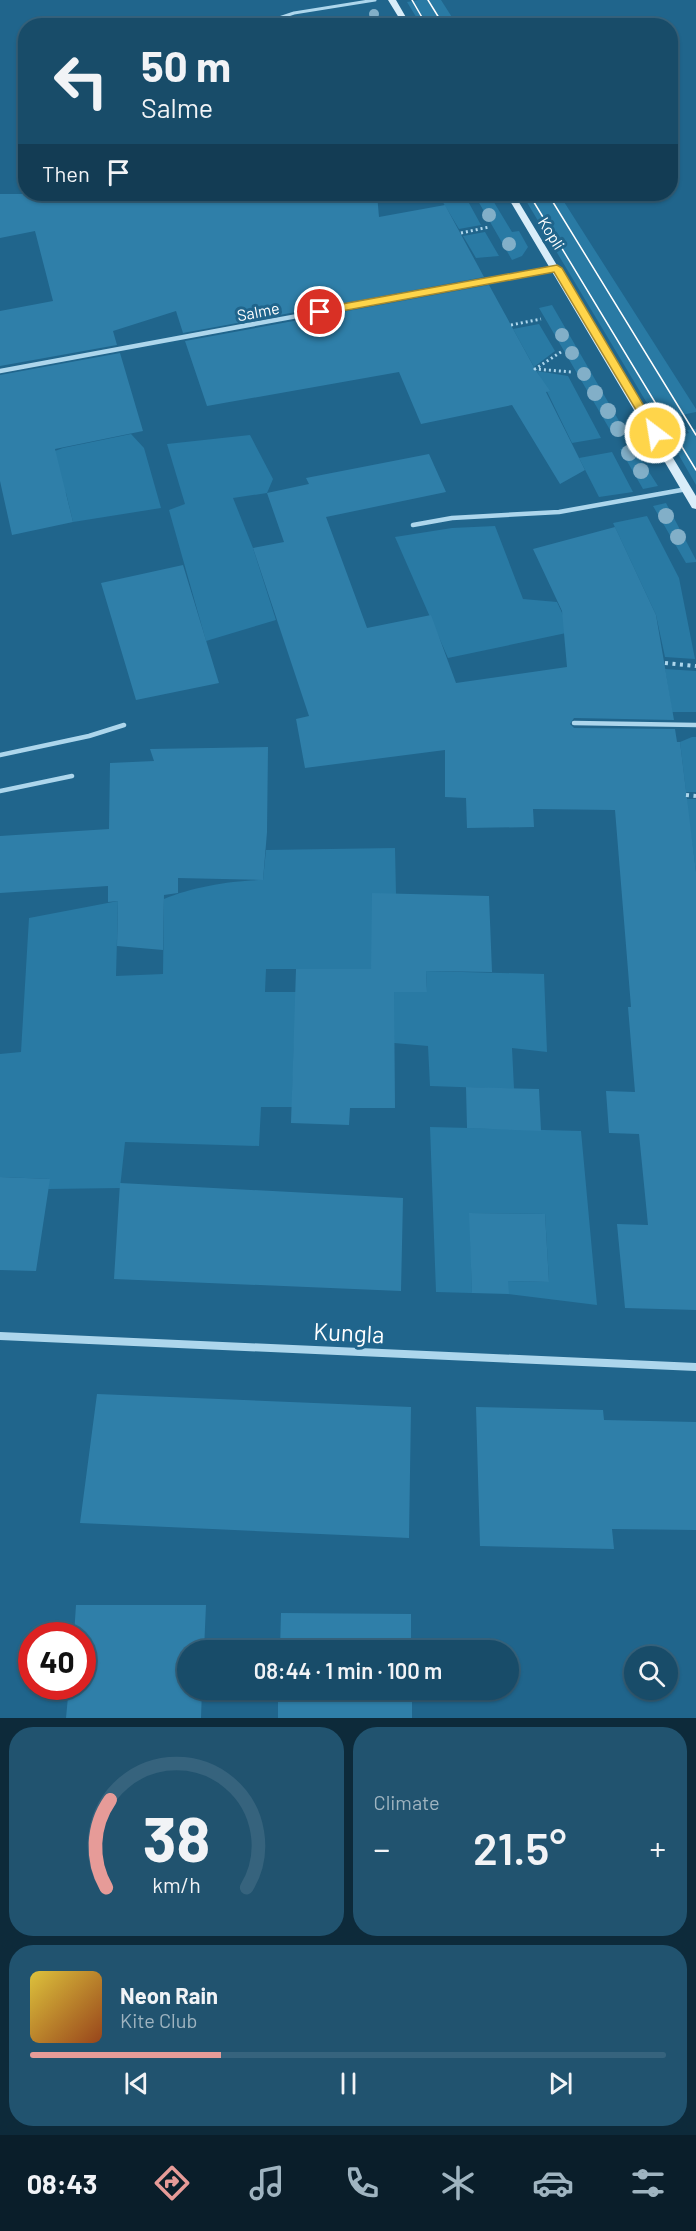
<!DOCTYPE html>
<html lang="en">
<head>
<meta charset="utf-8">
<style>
  body { margin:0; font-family:Barlow,sans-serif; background:#21536f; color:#f1f3f6; height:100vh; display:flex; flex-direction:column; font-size:22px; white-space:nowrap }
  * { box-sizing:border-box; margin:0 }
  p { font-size:20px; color:#9fb4c0 }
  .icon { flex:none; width:33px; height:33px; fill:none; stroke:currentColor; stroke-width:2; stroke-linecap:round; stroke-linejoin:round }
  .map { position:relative; height:1718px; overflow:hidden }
  .side { display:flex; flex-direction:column; gap:9px; padding:9px; background:#0d2a3a; flex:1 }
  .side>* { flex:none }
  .top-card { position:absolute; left:18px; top:18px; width:660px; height:183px; border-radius:24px; box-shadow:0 2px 4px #0004,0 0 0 2px #36637d; background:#184c69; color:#f1f3f6; overflow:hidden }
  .tools { position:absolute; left:624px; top:1646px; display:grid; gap:12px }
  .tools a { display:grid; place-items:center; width:54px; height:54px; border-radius:50%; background:#184c69; box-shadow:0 2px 4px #0004,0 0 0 2px #36637d; font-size:30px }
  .speed { position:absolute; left:18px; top:1622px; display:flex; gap:12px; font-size:30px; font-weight:700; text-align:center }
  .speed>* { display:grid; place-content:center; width:78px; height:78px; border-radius:50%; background:#184c69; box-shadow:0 2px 4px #0004,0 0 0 2px #36637d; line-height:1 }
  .speed .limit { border:9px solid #d22; background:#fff; color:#111 }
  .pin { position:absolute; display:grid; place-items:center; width:51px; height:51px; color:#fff; margin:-26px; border:3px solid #fff; border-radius:50%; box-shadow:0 2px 6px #0007 }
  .me { position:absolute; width:66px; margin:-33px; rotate:329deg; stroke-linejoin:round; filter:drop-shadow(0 0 4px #0008) }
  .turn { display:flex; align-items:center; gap:21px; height:126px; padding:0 24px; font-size:27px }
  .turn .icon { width:78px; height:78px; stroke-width:2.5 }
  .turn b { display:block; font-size:42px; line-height:51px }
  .then { display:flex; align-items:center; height:57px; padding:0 24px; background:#0003; gap:12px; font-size:22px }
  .big { font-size:45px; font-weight:600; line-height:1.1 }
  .side .widget { flex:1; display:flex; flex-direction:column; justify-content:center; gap:9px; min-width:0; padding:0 21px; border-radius:24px; background:#21536f }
  .side .dial { align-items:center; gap:0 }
  .dial svg { height:156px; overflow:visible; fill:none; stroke:#36637d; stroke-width:7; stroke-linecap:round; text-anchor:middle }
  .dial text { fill:#f1f3f6; stroke:none }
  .song { display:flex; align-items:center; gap:18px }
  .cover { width:72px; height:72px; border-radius:9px; background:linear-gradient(135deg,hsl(50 70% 55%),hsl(20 70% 35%)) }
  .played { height:6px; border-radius:3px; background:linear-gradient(90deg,#e69b98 30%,#36637d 30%) }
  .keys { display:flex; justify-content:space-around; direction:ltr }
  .heat { display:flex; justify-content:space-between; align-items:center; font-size:33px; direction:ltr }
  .side .tiles { flex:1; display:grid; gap:9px; grid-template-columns:1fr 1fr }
  .widget:last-child { grid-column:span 2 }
  .trip { position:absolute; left:177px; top:1640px; width:342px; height:60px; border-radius:30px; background:#184c69; box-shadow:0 2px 4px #0004,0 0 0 2px #36637d; font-weight:600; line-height:60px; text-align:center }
  .tabs { display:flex; height:96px; justify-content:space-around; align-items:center; background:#0a1e2a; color:#9fb4c0 }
  .tabs .icon { width:42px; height:42px }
  .tabs .on { color:#e69b98 }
  .tabs b { font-size:27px; color:#f1f3f6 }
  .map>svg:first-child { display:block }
  .green { fill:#297aa4 }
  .building { fill:#2f7fa9 }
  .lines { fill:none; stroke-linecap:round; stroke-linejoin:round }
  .path-far1 { stroke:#add6ec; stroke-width:3; stroke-dasharray:2 3; stroke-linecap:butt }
  .path { stroke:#add6ec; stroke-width:4; stroke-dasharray:3 4.5; stroke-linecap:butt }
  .lane-far1 { stroke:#add6ec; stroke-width:3 }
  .lane { stroke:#add6ec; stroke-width:4.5 }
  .street-far1 { stroke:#add6ec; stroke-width:4.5 }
  .street { stroke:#add6ec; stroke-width:8 }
  .secondary { fill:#d9edf9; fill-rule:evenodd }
  .tram { stroke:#fff; stroke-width:1.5 }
  .tree { fill:#82afc8 }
  .route { fill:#ffd54a; stroke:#a68a30; stroke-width:1.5 }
  .labels { text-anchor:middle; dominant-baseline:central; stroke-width:6; stroke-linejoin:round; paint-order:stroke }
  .far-street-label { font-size:16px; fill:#fff; stroke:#20658c }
  .near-street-label { font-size:24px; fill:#fff; stroke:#20658c }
</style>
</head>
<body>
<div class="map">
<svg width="696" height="1718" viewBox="0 0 696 1718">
  <rect width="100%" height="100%" fill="#20658c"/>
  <path class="green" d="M418,0H441L457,25H421L407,2Z
    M438,194H464L481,225L459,229Z
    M474,194H489L512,232L519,231L528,247L522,256L512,260Z
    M522,194H559L696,409V412L657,420Z
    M485,232L499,256L476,258L463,236Z
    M552,305L626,433L613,435L539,308Z
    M539,324L555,351L534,367L513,329Z
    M537,371L568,376L601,438L572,443Z
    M696,429V485L669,438L689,433L687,430Z
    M131,434L144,448L161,508L73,522L66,493L33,459L63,448Z
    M250,435L273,479L267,493L233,498L253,548L276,620L206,641L169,510L185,504L167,444Z
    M633,447L658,486L643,489L620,449Z
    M612,452L633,492L599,497L579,458Z
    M666,503L696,560V562L686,563L653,506Z
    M647,516L679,578L695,659L665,657L656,615L613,523Z
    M495,526L523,599L557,602L571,632L448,658L395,537L452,528Z
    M665,669L696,671V712H672Z
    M692,737H696V792H686L680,742Z
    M686,799H696V872Z
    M395,848L396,894L371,969H266L265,992H427L426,971L544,974L547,1052L512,1048L514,1089L430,1086L428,1046L394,1043L294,1042L292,1107H261L259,1146L125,1142L120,1188L48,1189L49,1179L0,1177V1054L21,1052L29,918L118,901L116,976L163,974L164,899C191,887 234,880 263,880L266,850Z
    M430,1127L581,1131L597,1305L507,1294L508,1281L549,1282L545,1214L470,1213L472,1293L436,1292Z"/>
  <path class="building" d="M0,194H377L379,217L445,205L484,277L183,333L176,311L113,331L117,345L0,366V311L53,301L35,231L0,238Z
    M489,285L535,369L550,391L546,392L585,470L560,484L512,405L421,424L399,372L207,406L185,341Z
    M120,353L143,431L55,449L73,522L12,535L0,481V375Z
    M429,454L446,492L326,517L367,628L431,615L456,683L567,667L562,611L533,549L615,527L656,615L674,720L574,718L570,724L574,728L675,729L677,742H680L696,872V1310L625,1308L617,1224L648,1225L639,1134L609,1133L606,1091L635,1092L628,1007H631L615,810L533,809L534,827L467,828L466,798L445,797V750L305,768L296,719L309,716L253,548L284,542L267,493L309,484L306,478Z
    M183,565L219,683L136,700L101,583Z
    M268,747L267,832L263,880L178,878V893L164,895L163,950L117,946L118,901L108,902V886L0,893V836L109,829L110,763L154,761L150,749Z
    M372,893L489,896L492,972L426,971L427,992H394L395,1108H350L349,1125L291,1123L296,969H371Z
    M466,1087L539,1089L541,1131L467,1128Z
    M0,1177L50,1179L36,1271L0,1270Z
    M120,1183L403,1198L401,1291L114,1279Z
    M469,1213L545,1214L549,1282L508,1281L509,1294L472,1293Z
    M97,1394L411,1407L409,1538L80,1523Z
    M476,1407L603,1410L604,1420L696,1422V1530L612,1529L614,1549L480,1546Z
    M76,1605H206L204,1650H188V1689H202L201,1718H66L69,1686H82V1635H74Z
    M281,1613L411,1614V1650H280Z
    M278,1689H412V1718H278Z"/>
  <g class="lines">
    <path class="path-far1" d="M461,233L489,227
      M511,325L541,319
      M561,352L535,369L572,372"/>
    <path class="path" d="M665,663L696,666
      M686,795L696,796"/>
    <path class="lane-far1" d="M270,21L294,13L375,0"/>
    <path class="lane" d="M413,525L452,518L559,512L687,489
      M574,723L696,725
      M0,755L89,736L124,725
      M0,791L72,776"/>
    <path class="street-far1" d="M0,371L557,268"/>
    <path class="street" d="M0,1336L696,1367"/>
    <path class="secondary" d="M388,0H396L411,26H404Z
      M506,194H514L696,496V509L692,508Z"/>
    <path class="tram" d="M412,0L427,26
      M428,0L444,26
      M529,194L696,470
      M548,194L696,435"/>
  </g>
  <g class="tree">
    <circle cx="374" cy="14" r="5"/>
    <circle cx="489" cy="215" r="7"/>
    <circle cx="509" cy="244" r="7"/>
    <circle cx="562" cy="335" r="7"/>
    <circle cx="572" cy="353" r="7"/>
    <circle cx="584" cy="374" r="7"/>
    <circle cx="595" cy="393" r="8"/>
    <circle cx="608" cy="411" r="8"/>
    <circle cx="618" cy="429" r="8"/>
    <circle cx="629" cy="453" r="8"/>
    <circle cx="641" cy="471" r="8"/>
    <circle cx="666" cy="516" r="8"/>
    <circle cx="678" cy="537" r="8"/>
  </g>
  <path class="route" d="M557,265L562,268L660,433L659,435H651L554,272L320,315L315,312L320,308Z"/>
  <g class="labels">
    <g class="far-street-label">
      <text transform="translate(552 233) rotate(58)">Kopli</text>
      <text transform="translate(258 311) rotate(-11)">Salme</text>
    </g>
    <g class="near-street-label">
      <text transform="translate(349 1332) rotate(3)">Kungla</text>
    </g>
  </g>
</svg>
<div class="tools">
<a><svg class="icon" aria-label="search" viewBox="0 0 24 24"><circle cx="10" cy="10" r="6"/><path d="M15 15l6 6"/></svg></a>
</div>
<div class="speed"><div class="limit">40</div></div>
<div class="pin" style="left:320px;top:312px;background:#d93025"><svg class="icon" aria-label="arrive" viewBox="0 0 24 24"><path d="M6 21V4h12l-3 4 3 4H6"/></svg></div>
<svg class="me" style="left:655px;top:433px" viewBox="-20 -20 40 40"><circle r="17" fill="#ffd54a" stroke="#fff" stroke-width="3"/><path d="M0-11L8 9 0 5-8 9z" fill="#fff"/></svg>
<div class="trip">08:44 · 1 min · 100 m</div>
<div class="top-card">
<div class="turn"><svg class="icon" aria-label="left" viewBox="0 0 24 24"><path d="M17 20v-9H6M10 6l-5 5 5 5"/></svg><div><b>50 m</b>Salme</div></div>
<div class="then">Then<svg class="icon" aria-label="arrive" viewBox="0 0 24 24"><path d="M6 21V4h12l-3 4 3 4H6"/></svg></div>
</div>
</div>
<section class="side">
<div class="tiles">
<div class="widget dial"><svg viewBox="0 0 100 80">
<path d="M14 69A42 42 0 1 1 86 69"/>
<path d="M14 69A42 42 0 0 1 16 24" stroke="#e69b98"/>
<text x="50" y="56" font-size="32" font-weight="700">38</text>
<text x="50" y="72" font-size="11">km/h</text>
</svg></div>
<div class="widget"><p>Climate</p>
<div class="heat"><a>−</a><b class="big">21.5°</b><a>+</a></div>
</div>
<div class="widget">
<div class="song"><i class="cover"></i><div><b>Neon Rain</b><p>Kite Club</p></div></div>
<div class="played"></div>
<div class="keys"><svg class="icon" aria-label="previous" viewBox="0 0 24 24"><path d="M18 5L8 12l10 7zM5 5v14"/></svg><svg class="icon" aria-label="pause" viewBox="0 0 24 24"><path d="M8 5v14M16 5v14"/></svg><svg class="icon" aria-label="next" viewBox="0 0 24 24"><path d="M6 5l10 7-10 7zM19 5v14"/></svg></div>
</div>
</div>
</section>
<nav class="tabs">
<b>08:43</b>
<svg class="icon on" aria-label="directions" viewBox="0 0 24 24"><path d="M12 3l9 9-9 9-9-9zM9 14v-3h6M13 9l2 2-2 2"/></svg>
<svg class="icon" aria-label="music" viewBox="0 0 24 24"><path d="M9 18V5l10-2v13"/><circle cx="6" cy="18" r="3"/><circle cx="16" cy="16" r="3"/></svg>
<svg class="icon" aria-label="phone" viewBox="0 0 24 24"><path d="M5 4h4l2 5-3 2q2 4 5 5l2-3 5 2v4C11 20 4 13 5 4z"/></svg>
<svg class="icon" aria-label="climate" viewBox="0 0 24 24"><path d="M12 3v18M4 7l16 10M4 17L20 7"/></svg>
<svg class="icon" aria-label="car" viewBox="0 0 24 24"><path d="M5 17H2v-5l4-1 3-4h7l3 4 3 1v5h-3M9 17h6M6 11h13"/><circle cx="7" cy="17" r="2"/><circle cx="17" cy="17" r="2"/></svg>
<svg class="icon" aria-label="filters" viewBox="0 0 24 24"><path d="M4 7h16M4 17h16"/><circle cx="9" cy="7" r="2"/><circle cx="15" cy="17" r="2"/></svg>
</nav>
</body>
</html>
